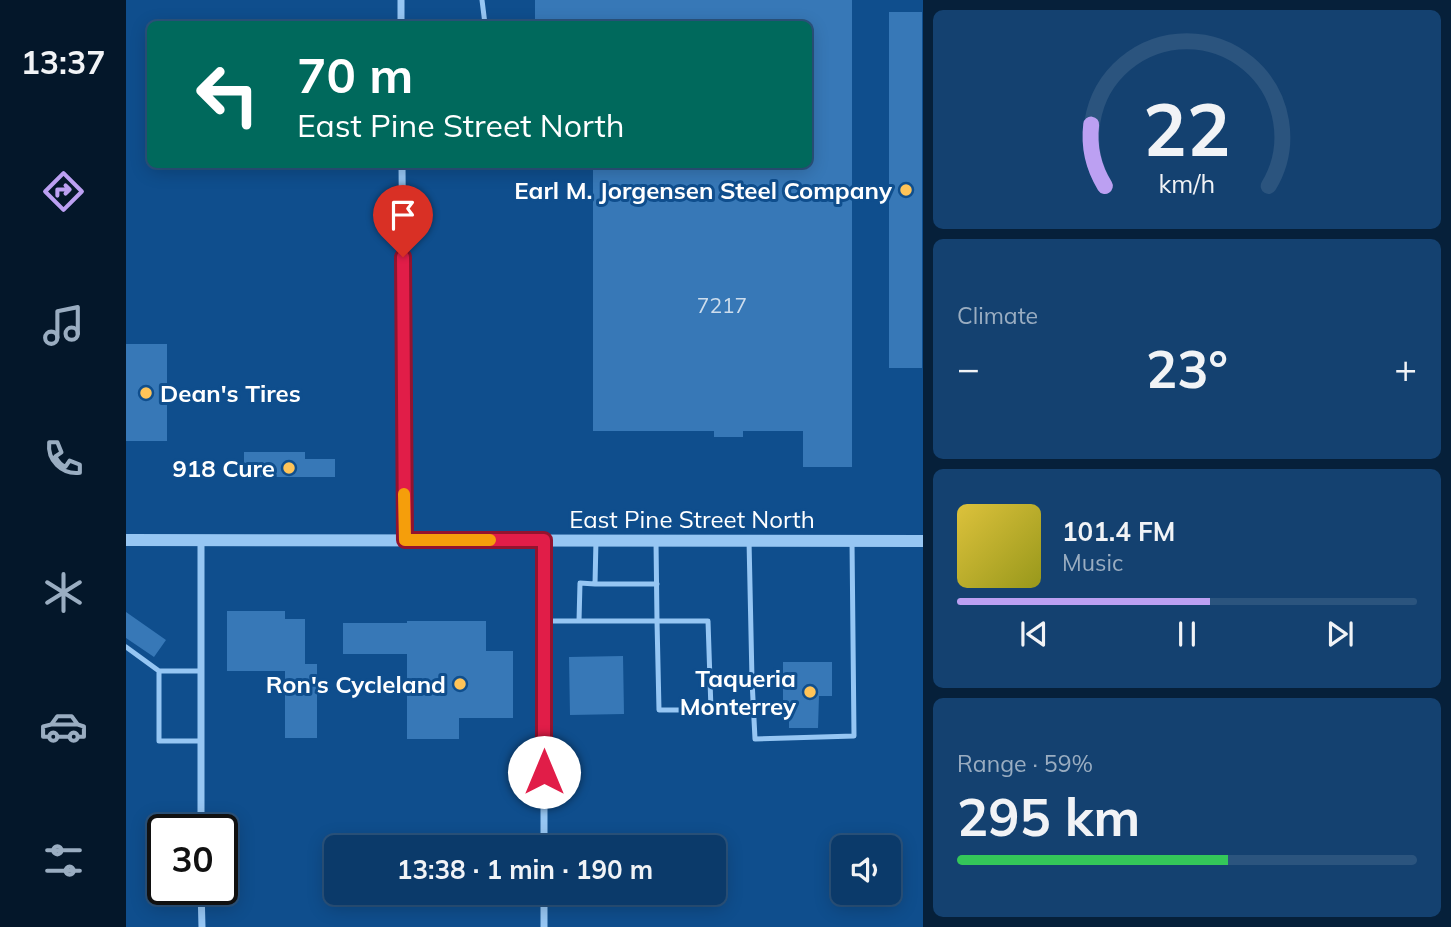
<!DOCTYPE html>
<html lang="en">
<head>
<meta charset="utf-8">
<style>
  body { margin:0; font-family:Mulish,sans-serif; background:#144170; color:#f1f3f6; height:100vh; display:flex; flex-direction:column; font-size:26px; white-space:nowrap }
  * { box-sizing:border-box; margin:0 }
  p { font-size:23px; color:#9aadc1 }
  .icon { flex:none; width:38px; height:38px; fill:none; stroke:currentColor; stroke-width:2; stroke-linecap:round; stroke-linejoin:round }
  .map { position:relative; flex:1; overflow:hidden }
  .drawer { display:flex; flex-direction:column; gap:10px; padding:10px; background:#06203a; width:528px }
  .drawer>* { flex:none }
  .top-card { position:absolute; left:21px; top:21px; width:665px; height:147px; border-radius:10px; box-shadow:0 4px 18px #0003,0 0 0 2px #2b547e; background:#00695c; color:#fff; overflow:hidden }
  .buttons { position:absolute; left:705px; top:835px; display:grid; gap:14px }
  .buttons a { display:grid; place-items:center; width:70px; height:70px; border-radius:10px; background:#0b3a6a; box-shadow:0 4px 18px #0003,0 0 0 2px #2b547e; font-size:35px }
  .speed { position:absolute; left:21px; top:814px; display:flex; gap:14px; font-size:35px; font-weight:700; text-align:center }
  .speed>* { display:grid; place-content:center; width:91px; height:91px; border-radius:50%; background:#0b3a6a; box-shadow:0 4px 18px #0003,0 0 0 2px #2b547e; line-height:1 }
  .speed .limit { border:4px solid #111; border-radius:10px; background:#fff; color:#111 }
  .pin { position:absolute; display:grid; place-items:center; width:60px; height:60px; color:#fff; margin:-72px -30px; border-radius:50% 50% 50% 0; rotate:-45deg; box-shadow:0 0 7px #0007 }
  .pin .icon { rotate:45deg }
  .me { position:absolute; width:77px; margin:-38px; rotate:0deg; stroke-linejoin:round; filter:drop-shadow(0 0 5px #0008) }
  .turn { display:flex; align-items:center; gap:24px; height:147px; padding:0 35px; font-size:32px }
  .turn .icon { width:91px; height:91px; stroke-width:2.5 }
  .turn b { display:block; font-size:49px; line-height:60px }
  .big { font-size:52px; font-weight:700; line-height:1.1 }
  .drawer .widget { flex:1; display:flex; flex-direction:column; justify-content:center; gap:10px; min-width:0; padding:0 24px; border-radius:10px; background:#144170 }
  .drawer .dial { align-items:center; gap:0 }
  .dial svg { height:182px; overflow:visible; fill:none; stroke:#2b547e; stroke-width:7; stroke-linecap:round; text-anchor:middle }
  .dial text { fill:#f1f3f6; stroke:none }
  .song { display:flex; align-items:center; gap:21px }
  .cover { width:84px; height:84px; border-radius:10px; background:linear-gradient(135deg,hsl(50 70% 55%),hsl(60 70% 35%)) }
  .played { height:7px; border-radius:4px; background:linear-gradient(90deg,#bca0f2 55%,#2b547e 55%) }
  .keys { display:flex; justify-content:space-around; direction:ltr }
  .heat { display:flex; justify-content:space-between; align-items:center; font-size:38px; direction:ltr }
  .charge { height:10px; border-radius:5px; background:linear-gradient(90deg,#34c759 59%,#2b547e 0) }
  .trip { position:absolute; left:198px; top:835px; width:402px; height:70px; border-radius:10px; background:#0b3a6a; box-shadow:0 4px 18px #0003,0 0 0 2px #2b547e; font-weight:700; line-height:70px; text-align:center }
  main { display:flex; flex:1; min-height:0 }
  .dock { display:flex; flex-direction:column; width:126px; justify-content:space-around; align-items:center; background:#04172a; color:#9aadc1 }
  .dock .icon { width:49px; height:49px }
  .dock .current { color:#bca0f2 }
  .dock b { font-size:32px; color:#f1f3f6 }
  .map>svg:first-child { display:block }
  .building { fill:#3778b7 }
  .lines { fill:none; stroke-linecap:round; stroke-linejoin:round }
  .service { stroke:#96c6f3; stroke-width:5 }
  .minor { stroke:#96c6f3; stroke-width:7 }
  .tertiary { stroke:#96c6f3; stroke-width:12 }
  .route-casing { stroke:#92132f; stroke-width:18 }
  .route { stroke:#e11d48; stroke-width:12 }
  .slow { stroke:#f59e0b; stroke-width:12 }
  .poi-dot { fill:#ffc458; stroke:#0f4e8d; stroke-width:2.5 }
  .labels { text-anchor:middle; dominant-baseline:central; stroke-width:6; stroke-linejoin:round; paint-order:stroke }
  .number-label { font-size:21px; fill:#cddded }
  .poi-label { font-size:24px; font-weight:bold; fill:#fff; stroke:#0f4e8d; text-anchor:end }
  .street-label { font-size:24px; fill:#fff; stroke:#0f4e8d }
</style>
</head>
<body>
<main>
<nav class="dock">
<b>13:37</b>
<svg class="icon current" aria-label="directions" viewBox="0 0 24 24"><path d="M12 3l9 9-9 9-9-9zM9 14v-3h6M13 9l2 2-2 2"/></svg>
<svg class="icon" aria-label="music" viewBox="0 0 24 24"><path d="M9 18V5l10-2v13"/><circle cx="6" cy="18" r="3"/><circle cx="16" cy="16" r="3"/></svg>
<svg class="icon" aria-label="phone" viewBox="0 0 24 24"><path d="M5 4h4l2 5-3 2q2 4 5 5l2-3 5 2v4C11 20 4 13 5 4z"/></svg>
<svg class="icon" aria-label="climate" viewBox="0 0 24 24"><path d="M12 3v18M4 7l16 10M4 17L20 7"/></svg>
<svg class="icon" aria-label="car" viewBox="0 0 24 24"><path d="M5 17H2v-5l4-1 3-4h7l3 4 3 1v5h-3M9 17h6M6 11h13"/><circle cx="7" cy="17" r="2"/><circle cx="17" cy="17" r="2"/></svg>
<svg class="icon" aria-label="filters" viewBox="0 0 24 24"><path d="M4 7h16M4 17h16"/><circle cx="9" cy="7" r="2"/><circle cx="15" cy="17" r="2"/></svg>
</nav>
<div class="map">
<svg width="797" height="927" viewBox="0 0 797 927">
  <rect width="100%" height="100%" fill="#0f4e8d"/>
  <path class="building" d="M409,0H726V467H677V431H617V437H588V431H467V164H682V24H409Z
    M763,12H796V368H763Z
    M0,344H41V441H0Z
    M118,452H179V459H209V477H118Z
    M101,611H159V619H179V664H191V738H159V671H101Z
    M0,612L40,640L28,657L0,638Z
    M281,621H360V651H387V718H333V739H281V654H217V623H281Z
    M497,656L498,714L444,715L443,657Z
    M657,662H706V696H693L692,728H663V701H657Z"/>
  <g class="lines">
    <path class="service" d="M356,0L359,24
      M470,540L469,584H531
      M418,621H531L530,541
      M453,621L454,583L469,584
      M531,621H582L585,710H533Z
      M0,647L33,671H75
      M33,671V741H75
      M584,679L626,680L623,540
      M626,680L629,739L728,736L726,541"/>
    <path class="minor" d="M275,0V24
      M276,164L279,539
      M75,540V830
      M418,540V847
      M75,889L76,927
      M418,892V927"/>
    <path class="tertiary" d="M0,540L797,541"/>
  </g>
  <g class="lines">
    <defs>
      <path id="route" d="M277,257L279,540H418V772"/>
    </defs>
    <use href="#route" class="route-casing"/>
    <use href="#route" class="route"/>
    <path class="slow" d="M278,494L279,540H364"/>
  </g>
  <g class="poi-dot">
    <circle cx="780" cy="190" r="7"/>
    <circle cx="20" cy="393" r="7"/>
    <circle cx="163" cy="468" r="7"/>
    <circle cx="334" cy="684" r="7"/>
    <circle cx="684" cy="692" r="7"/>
  </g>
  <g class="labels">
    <g class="number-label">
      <text x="596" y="305">7217</text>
    </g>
    <g class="poi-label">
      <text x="766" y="190">Earl M. Jorgensen Steel Company</text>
      <text x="34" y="393" text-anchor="start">Dean's Tires</text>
      <text x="149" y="468">918 Cure</text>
      <text x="670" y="678">Taqueria<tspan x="670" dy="28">Monterrey</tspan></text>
      <text x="320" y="684">Ron's Cycleland</text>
    </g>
    <g class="street-label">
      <text x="566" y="519">East Pine Street North</text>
    </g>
  </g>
</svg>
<div class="buttons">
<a><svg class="icon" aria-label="sound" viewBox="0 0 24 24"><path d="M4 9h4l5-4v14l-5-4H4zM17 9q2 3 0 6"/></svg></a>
</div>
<div class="speed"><div class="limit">30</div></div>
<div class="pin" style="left:277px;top:257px;background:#d93025"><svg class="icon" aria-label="arrive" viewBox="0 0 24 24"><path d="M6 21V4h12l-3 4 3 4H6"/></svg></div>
<svg class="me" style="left:418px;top:772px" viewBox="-20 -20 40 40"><circle r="19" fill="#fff"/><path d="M0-13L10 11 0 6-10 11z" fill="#e11d48"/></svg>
<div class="trip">13:38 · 1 min · 190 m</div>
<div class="top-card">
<div class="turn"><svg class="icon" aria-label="left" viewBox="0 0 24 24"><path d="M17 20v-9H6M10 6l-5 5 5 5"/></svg><div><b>70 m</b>East Pine Street North</div></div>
</div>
</div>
<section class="drawer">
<div class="widget dial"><svg viewBox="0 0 100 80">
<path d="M14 69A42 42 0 1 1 86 69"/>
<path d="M14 69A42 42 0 0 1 8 42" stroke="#bca0f2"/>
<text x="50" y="56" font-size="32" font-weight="700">22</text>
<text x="50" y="72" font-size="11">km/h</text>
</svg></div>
<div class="widget"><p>Climate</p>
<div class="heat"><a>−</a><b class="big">23°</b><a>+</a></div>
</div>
<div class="widget">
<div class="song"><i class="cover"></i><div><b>101.4 FM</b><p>Music</p></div></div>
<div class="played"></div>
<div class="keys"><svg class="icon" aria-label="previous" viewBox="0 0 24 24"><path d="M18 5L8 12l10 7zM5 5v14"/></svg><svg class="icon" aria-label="pause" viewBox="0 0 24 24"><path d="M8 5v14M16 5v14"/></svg><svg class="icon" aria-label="next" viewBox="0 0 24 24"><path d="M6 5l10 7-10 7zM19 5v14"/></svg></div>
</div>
<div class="widget"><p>Range · 59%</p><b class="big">295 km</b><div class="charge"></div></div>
</section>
</main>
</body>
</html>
